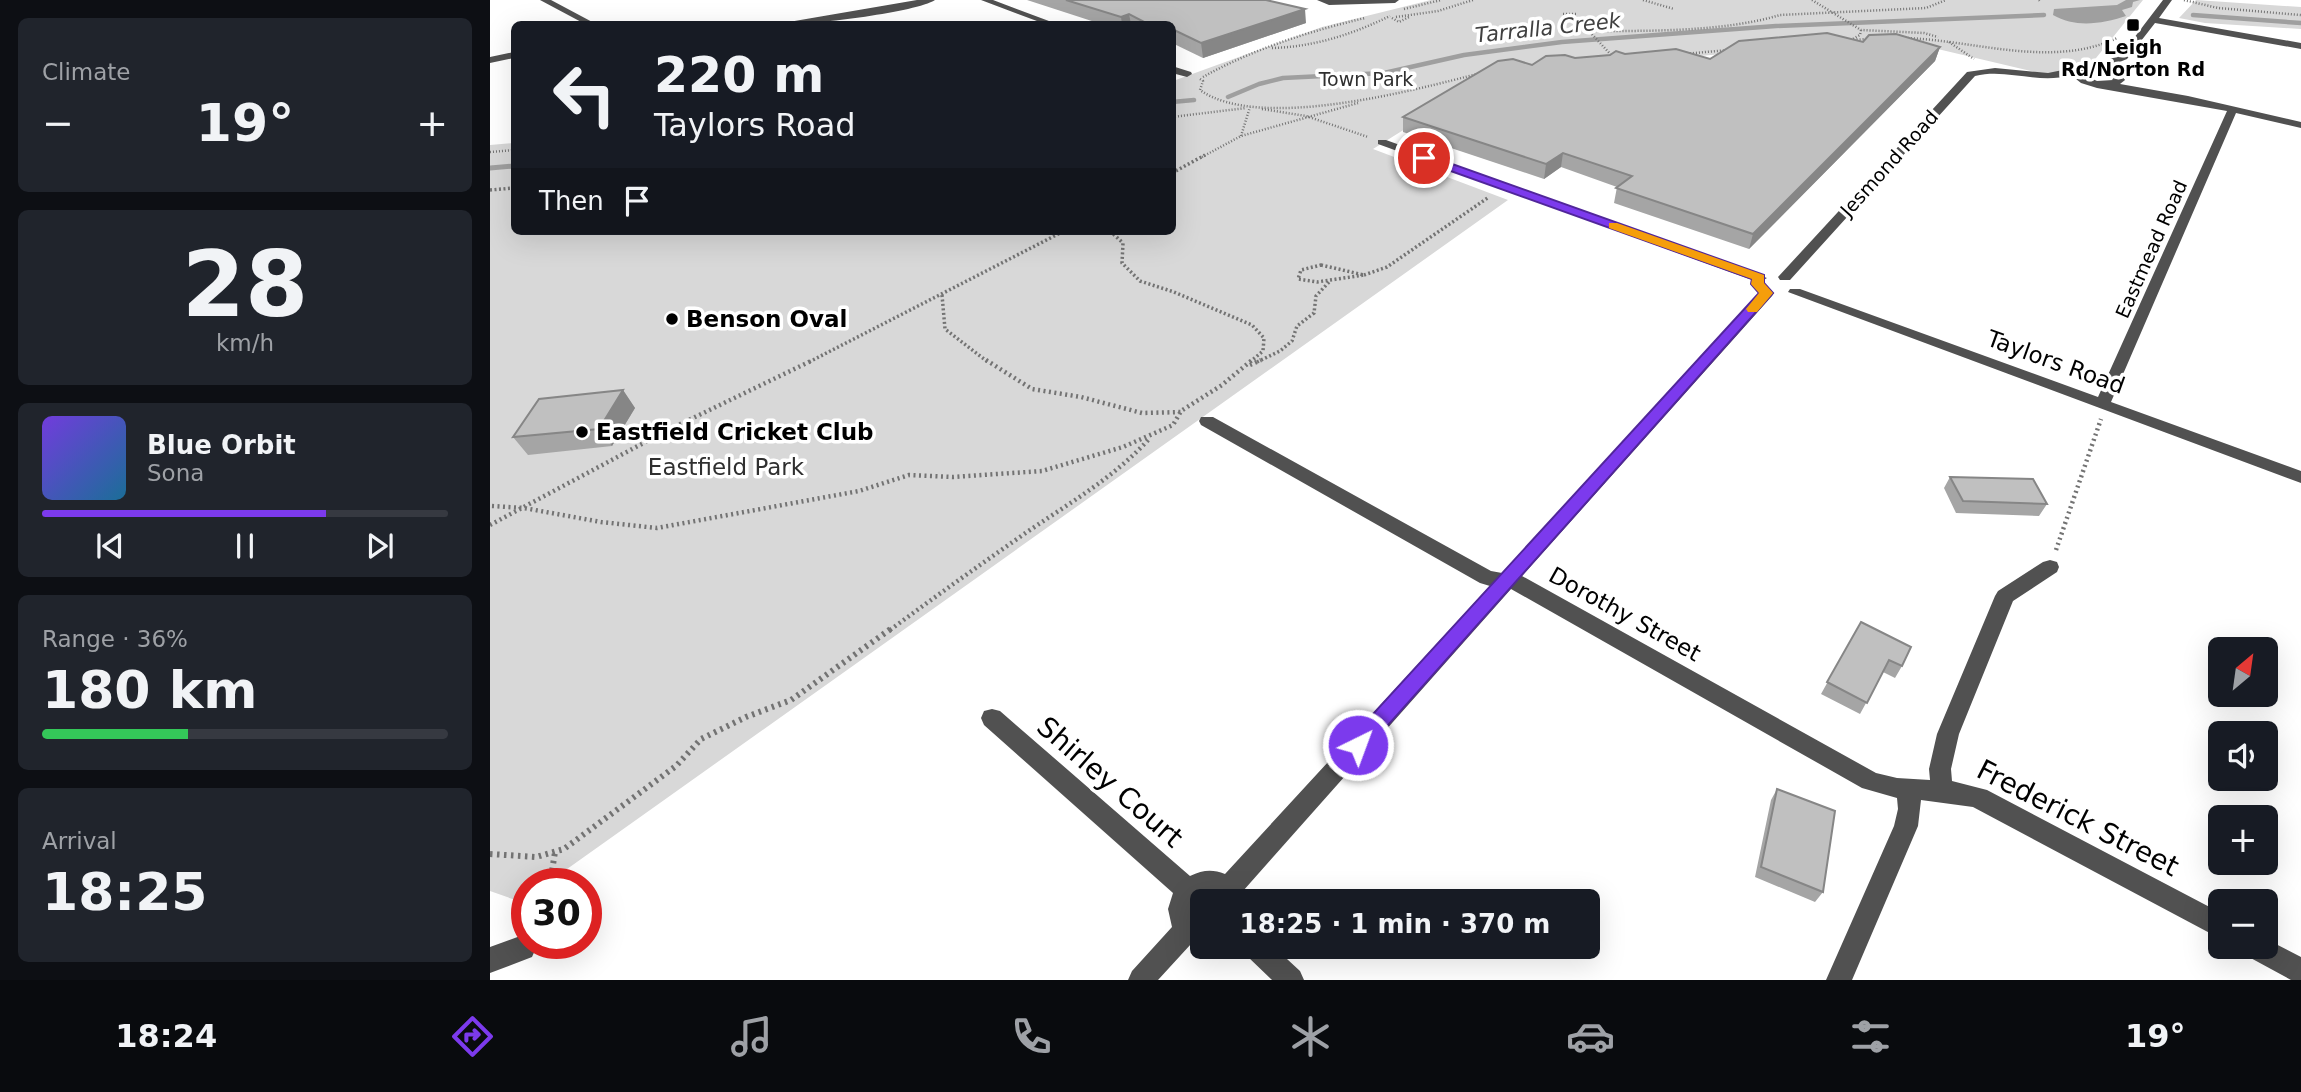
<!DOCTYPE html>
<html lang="en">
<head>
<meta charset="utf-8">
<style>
  body { margin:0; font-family:"DejaVu Sans",sans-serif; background:#20242c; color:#f1f3f6; height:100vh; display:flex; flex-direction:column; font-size:26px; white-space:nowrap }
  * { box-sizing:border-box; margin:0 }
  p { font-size:23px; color:#9ea1a6 }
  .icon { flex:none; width:38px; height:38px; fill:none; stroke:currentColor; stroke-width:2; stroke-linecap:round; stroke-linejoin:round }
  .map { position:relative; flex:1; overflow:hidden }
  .sheet { display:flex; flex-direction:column; gap:18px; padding:18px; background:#0d0f14; width:490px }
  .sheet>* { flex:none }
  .hud { position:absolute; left:21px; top:21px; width:665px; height:214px; border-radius:10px; box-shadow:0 7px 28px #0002; background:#171b24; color:#f1f3f6; overflow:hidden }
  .needle { width:46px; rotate:29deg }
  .controls { position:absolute; left:1718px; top:637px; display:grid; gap:14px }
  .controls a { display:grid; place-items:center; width:70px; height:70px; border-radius:10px; background:#171b24; box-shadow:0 7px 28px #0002; font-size:35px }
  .speed { position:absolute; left:21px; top:868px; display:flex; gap:14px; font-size:35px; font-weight:700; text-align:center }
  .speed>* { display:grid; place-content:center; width:91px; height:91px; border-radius:50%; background:#171b24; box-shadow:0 7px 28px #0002; line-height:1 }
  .speed .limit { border:10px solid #d22; background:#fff; color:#111 }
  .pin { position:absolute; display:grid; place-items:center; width:60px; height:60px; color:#fff; margin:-30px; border:4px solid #fff; border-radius:50%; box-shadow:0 2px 7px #0007 }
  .me { position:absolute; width:77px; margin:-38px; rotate:42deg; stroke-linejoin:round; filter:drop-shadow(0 0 5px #0008) }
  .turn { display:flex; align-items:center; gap:24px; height:147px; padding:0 28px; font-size:32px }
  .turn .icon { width:91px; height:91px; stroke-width:2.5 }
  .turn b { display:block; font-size:49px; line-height:60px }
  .then { display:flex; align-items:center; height:66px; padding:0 28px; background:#0003; gap:14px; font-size:26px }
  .big { font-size:52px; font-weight:700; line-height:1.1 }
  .sheet .widget { flex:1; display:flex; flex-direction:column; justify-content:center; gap:10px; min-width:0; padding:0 24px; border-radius:10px; background:#20242c }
  .sheet .dial { align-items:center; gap:0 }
  .dial b { font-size:91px; line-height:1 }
  .song { display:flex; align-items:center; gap:21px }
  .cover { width:84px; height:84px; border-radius:10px; background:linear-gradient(135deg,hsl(260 70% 55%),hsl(200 70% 35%)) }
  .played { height:7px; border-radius:4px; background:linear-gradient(90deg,#7c3aed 70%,#363941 70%) }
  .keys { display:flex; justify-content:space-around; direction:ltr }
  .heat { display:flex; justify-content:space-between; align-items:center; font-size:38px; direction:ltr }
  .charge { height:10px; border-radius:5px; background:linear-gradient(90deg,#34c759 36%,#363941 0) }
  .trip { position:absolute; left:700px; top:889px; width:410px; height:70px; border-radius:10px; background:#171b24; box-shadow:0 7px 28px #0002; font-weight:700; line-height:70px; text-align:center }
  .dock { display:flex; height:112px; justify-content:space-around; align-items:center; background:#090b0e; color:#9ea1a6 }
  .dock .icon { width:49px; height:49px }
  .dock .selected { color:#7c3aed }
  .dock b { font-size:32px; color:#f1f3f6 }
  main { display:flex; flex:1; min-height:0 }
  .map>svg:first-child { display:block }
  .green { fill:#d8d8d8 }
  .water { fill:#9f9f9f }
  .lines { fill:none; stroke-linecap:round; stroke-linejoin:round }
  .stream-far1 { stroke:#9f9f9f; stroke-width:4.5 }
  .stream { stroke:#9f9f9f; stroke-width:5 }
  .path-far3 { stroke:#737373; stroke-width:2.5; stroke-dasharray:1 2; stroke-linecap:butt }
  .path-far2 { stroke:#737373; stroke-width:3.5; stroke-dasharray:2 2.5; stroke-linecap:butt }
  .path-far1 { stroke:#737373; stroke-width:4.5; stroke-dasharray:2 3.5; stroke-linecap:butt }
  .path { stroke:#737373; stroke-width:6; stroke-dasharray:2.5 4.5; stroke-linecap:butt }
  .minor { fill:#515151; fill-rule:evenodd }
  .wall { fill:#a5a5a5 }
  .shaded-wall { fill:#868686 }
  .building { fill:#c0c0c0; stroke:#868686; stroke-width:2 }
  .route { fill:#7c3aed; stroke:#51269a; stroke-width:2 }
  .slow { fill:#f59e0b }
  .poi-dot { fill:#000; stroke:#fff; stroke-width:2.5 }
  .labels { text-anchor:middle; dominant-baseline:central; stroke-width:7; stroke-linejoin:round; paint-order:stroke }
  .far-poi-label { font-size:19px; font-weight:bold; fill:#000; stroke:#fff }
  .far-park-label { font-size:19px; fill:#2f2f2f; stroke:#fff }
  .far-street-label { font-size:19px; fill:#000; stroke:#fff }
  .far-water-label { font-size:21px; font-style:italic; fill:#404040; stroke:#fff }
  .poi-label { font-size:23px; font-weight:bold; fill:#000; stroke:#fff; text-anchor:start }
  .street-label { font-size:23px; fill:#000; stroke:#fff }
  .park-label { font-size:23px; fill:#2f2f2f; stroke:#fff }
  .near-street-label { font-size:28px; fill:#000; stroke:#fff }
</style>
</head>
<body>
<main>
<section class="sheet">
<div class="widget"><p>Climate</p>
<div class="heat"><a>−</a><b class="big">19°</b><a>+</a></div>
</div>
<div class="widget dial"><b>28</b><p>km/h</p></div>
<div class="widget">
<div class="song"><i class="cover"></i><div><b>Blue Orbit</b><p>Sona</p></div></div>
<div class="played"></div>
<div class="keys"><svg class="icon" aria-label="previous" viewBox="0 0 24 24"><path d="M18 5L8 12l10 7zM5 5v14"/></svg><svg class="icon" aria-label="pause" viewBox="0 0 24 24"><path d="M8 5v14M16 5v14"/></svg><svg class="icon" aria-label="next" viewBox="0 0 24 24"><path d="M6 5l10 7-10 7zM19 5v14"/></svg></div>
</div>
<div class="widget"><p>Range · 36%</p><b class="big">180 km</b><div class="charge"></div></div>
<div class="widget"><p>Arrival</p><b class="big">18:25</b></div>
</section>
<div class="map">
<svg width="1811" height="980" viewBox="0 0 1811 980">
  <rect width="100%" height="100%" fill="#fff"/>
  <path class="green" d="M941,0H1653L1602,63L1558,75L1418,42L1349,44L1003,74L883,149L1018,200L56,884H37V897L31,902L0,891V145L24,143V231H682L683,81L832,27Z
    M1706,0L1811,7V29L1715,23L1689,18Z"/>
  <path class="water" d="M1636,0H1650L1643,2L1642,7L1632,10L1636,16C1612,24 1585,28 1563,15L1564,9L1627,5Z"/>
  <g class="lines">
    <path class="stream-far1" d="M1703,15L1811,23
      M738,97L769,84L793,78L894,73L974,55L1072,42L1286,26L1554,15
      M682,102L704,100"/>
    <path class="stream" d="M0,168L24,166"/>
    <path class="path-far3" d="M1153,0L1184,9
      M1322,0L1371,30L1434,33L1448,37
      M1549,0L1551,2
      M1694,0L1728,8L1811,15
      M914,9L951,0
      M1086,14H1073L1099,31
      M906,17L948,11L983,0
      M902,18L909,22L919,17
      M1092,27L1103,22
      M1371,30L1370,35L1361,40L1378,39
      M1415,38C1484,40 1562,69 1627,38
      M1459,42L1484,59
      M782,48C824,47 863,34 900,16
      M1194,54L1238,50
      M1123,57L1099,31C1158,31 1234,32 1290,15L1436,8L1456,0
      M713,77C763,49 820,31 875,18
      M710,79L713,81L710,90C769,132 925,90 991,73
      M772,109L816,116L878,137
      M682,117L756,108
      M751,136L760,107
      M0,152L24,150
      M712,157L751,136L868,103"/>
    <path class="path-far2" d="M682,173L715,155
      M0,190L24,188
      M620,231L633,243L632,263L650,281L684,292L762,325L774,338L773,351L760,362
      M831,265L874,275L827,282L808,279L811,270Z
      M874,275L897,267L999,197
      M452,295L455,329L498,362
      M319,362L574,231
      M767,362L790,351L802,341L807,326L824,313L826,296L840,281"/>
    <path class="path-far1" d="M496,360L542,389L591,397L652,413L693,412
      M760,365L771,360
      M2,506L34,508L111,522L167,528L369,491L419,475L463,477L552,471L633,447L683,425L691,411L732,385L762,360
      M0,525L176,431L323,360
      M1566,550L1611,419
      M400,630C442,599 484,569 527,539C572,507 621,481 659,439"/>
    <path class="path" d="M0,854L46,857L74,849L186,766L211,739L256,717L301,700L402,628
      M60,884L65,852"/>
    <path class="minor" d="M50,0H61L106,24H95Z
      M427,0H445C424,13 314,26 287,24Z
      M491,0H503L567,24H555Z
      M827,0H909L905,3L839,5Z
      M1673,0H1682L1669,18L1811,43V49L1665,23L1637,59L1615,68L1634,78L1635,80L1630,84L1698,96L1811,122V128L1746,113L1621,402L1811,471V483L1298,292L1300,289H1310L1608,397L1737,111L1607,88L1591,83L1581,75C1549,85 1517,68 1485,76L1300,280H1290L1288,277L1477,72L1505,68L1558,73L1612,62L1631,55ZM1594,71L1614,74L1623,80L1607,81L1590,73Z
      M24,52V58L0,63V57Z
      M682,66L701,72L702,74L697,77L682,73Z
      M888,140H896L1277,278L1270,282L1265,281L888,144Z
      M1277,289L1284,293L1282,296L1032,576L1386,773L1407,778L1440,780L1439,769L1447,734L1505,596L1508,591L1553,562L1560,560L1567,562L1569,567L1567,572L1523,601L1469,734L1461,769L1462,781L1497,790L1731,913V939L1483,807L1431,800L1428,826L1362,980H1336L1404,826L1408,809L1407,798L1372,788L1021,589L753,891L757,901H732L724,894C711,895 701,901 703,916L712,923V947H717L712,949L701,944L668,980H638L642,971L682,927L678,909L683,893L494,725L491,718L494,711L502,709L510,711L700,876C713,870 722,869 735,874L1000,586L990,583L711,425L709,421L711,417H723L1001,571L1012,573L1272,290Z
      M33,935L37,937V943H44L46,948L42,957L0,973V947Z
      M1776,939L1811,957V980H1801L1757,956L1753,947H1776Z
      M753,947H784L810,971L814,980H782L757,956Z"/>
  </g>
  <path class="wall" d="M537,0H776L816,23L713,58L682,43V24H611Z
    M1373,42L1450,47L1445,61L1259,249L1124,203L1127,187L1071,167L1054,179L913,132V117L1042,65L1085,58L1135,54L1220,59Z
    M133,390L145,408L122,446L38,455L23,437Z
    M1460,477L1557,504L1549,516L1466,513L1454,488Z
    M1371,622L1412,666L1405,678L1393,672L1370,714L1331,694Z
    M1287,789L1333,892L1325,902L1265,877L1281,800Z"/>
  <path class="shaded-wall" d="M815,9L816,23L713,58L711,43Z
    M639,14L641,24H632L631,17Z
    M1450,47L1445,61L1259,249L1263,234Z
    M1073,153L1071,167L1054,179L1056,164Z
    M133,390L145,408L122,446L109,429Z"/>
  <path class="building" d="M576,0H776L815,9L711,43L682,29V24H673L669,23L658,24L639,14L631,17Z
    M1337,33L1373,42L1379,35L1406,34L1450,47L1263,234L1126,188L1142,176L1073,153L1056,164L913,117L1008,61L1023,59L1042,65L1056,56L1075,55L1085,58L1120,55L1126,51L1135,54L1186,49L1220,59L1249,41Z
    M133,390L109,429L23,437L49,399Z
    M1460,477L1543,479L1557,504L1473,501Z
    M1371,622L1421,647L1412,666L1399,660L1377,703L1337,682Z
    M1287,789L1345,811L1333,892L1271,867Z"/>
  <path class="route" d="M930,155H937L1274,275V283L1283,293L875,751L868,754L861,751L858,745L861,738L1269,293L1261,284L1262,279L930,160Z"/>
  <path class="slow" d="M1119,223H1127L1274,275V283L1283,293L1267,312H1258L1256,309L1269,293L1261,284L1262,279L1119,228Z"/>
  <g class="poi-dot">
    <rect x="1636" y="18" width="14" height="14" rx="3.5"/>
    <circle cx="182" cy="319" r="7"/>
    <circle cx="92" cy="432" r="7"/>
  </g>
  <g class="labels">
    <g class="far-poi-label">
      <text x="1643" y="47">Leigh<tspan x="1643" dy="22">Rd/Norton Rd</tspan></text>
    </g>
    <g class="far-park-label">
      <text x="876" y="79">Town Park</text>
    </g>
    <g class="far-street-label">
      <text transform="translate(1399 163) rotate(-48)">Jesmond Road</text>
      <text transform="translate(1661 249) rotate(-66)">Eastmead Road</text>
    </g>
    <g class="far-water-label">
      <text transform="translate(1058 28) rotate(-6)">Tarralla Creek</text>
    </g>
    <g class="poi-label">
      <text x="196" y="319">Benson Oval</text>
      <text x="106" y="432">Eastfield Cricket Club</text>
    </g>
    <g class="street-label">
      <text transform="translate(1566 362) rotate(20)">Taylors Road</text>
      <text transform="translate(1135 614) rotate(29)">Dorothy Street</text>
    </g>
    <g class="park-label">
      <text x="236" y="467">Eastfield Park</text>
    </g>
    <g class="near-street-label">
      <text transform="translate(620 782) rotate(41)">Shirley Court</text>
      <text transform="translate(1588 818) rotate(27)">Frederick Street</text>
    </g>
  </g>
</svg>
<div class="controls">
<a><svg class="needle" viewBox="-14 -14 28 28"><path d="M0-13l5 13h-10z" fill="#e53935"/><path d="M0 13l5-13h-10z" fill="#9ea1a6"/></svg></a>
<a><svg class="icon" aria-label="sound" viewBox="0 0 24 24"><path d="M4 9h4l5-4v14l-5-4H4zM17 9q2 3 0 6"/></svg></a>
<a>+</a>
<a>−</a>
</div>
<div class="speed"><div class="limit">30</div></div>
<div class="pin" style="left:934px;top:158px;background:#d93025"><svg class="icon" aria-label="arrive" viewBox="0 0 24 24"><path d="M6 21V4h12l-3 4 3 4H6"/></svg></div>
<svg class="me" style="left:868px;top:745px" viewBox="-20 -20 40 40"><circle r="17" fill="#7c3aed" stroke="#fff" stroke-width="3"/><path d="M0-11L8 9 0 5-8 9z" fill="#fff"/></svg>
<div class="trip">18:25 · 1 min · 370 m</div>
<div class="hud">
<div class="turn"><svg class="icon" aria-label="left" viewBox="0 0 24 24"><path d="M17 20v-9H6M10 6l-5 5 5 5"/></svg><div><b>220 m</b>Taylors Road</div></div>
<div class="then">Then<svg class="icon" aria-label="arrive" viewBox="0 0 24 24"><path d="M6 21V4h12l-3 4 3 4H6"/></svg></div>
</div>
</div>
</main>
<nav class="dock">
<b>18:24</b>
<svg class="icon selected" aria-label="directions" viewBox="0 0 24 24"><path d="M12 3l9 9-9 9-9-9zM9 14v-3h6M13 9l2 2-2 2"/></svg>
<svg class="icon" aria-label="music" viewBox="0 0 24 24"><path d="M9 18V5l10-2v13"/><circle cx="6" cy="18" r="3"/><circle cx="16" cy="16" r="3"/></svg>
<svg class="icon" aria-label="phone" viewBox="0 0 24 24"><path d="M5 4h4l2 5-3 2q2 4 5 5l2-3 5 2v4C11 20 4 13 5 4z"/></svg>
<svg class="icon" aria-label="climate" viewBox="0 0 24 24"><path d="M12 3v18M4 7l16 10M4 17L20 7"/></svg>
<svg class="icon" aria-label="car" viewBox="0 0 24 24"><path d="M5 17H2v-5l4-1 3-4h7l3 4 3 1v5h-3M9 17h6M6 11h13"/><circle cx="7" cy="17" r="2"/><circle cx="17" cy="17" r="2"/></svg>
<svg class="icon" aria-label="filters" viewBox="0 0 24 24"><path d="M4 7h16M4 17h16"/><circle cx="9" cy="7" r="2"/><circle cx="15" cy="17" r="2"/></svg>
<b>19°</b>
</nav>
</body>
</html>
